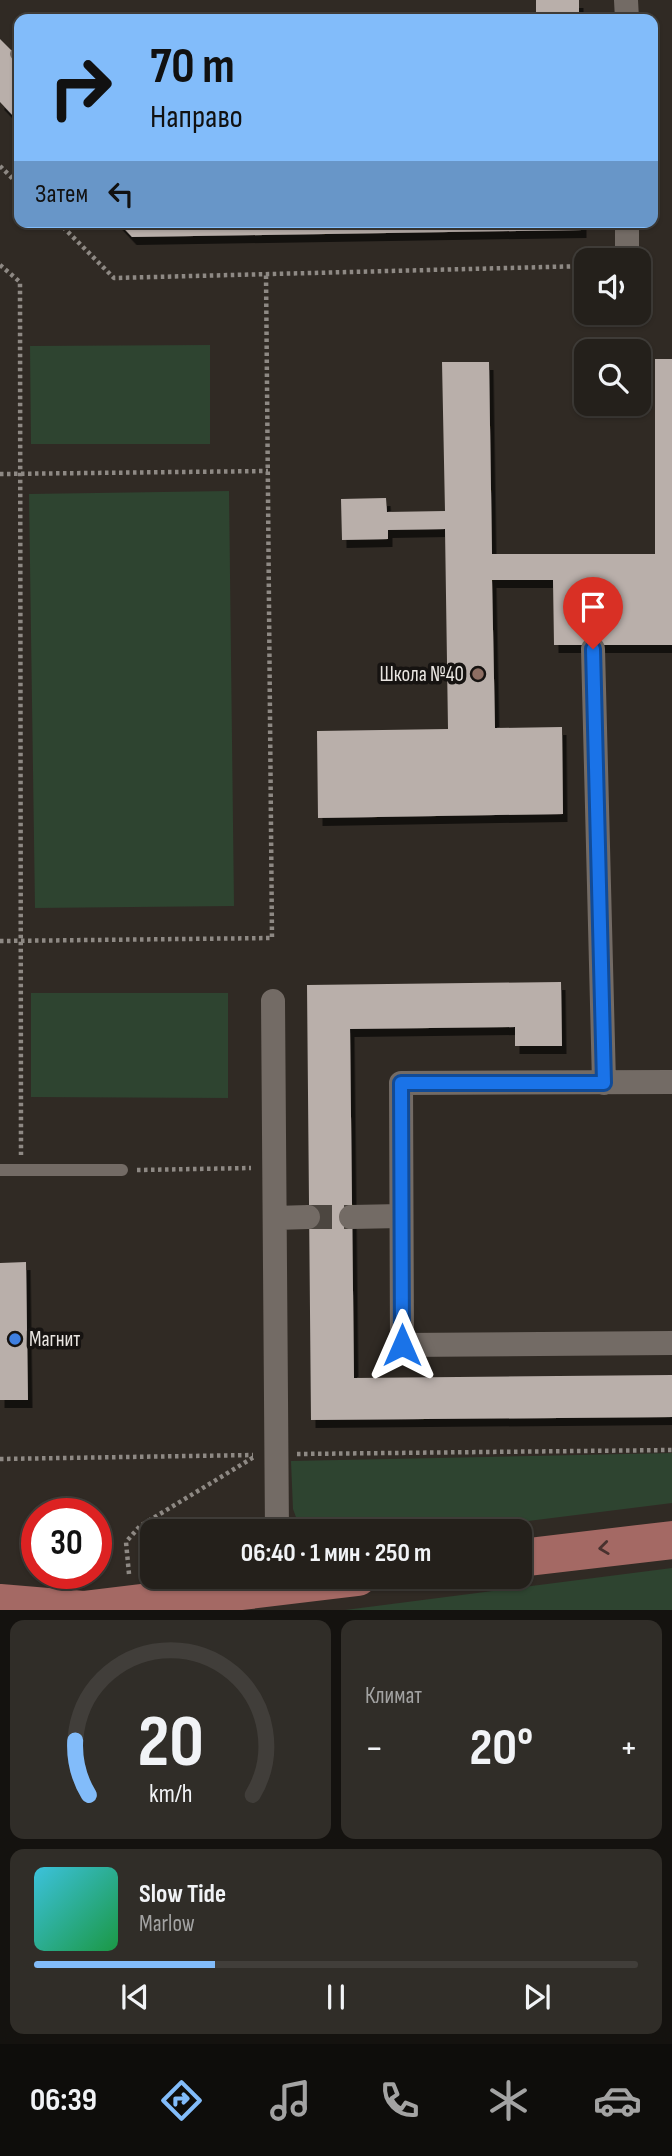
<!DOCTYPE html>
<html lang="ru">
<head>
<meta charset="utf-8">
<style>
  body { margin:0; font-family:"Sofia Sans Condensed",sans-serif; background:#302d28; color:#f1f3f6; height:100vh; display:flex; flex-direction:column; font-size:26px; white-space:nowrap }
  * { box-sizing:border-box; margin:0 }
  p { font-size:23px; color:#a3a3a3 }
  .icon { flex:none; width:38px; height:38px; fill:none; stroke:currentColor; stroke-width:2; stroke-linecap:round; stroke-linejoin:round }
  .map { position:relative; height:1610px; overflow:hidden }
  .sheet { display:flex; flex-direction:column; gap:10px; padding:10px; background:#14120f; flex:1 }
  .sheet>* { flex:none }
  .guide { position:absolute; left:14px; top:14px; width:644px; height:214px; border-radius:14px; box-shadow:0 2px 5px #0004,0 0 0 2px #413e3a; background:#82bcfa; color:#111; overflow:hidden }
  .tools { position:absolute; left:574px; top:248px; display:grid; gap:14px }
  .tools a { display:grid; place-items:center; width:77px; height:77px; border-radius:14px; background:#24201b; box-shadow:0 2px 5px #0004,0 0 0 2px #413e3a; font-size:35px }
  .speed { position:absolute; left:21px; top:1498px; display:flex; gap:14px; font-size:35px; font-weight:700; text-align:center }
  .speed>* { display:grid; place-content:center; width:91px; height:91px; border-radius:50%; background:#24201b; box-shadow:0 2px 5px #0004,0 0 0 2px #413e3a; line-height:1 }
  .speed .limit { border:10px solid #d22; background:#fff; color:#111 }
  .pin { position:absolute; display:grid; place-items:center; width:60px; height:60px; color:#fff; margin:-72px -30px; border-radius:50% 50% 50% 0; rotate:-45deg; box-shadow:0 0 7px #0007 }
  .pin .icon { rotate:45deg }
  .me { position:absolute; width:77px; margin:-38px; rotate:0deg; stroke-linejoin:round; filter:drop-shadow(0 0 5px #0008) }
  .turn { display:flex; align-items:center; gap:24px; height:147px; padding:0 21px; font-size:32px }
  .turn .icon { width:91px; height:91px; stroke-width:2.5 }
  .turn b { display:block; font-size:49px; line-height:60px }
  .then { display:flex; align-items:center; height:66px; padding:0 21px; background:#0003; gap:14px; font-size:26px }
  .big { font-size:52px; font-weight:700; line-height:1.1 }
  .sheet .card { flex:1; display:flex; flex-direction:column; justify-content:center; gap:10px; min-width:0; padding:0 24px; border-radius:14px; background:#302d28 }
  .sheet .dial { align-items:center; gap:0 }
  .dial svg { height:182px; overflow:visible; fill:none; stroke:#413e3a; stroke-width:7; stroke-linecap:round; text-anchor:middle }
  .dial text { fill:#f1f3f6; stroke:none }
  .song { display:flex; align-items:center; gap:21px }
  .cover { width:84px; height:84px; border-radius:10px; background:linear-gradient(135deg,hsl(190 70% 55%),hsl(140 70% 35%)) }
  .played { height:7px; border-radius:4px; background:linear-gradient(90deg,#82bcfa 30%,#413e3a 30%) }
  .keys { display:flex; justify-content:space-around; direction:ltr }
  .heat { display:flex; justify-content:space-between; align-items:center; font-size:38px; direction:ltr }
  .sheet .tiles { flex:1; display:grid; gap:10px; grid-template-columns:1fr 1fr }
  .card:last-child { grid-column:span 2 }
  .trip { position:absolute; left:140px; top:1519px; width:392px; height:70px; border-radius:14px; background:#24201b; box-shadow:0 2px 5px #0004,0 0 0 2px #413e3a; font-weight:700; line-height:70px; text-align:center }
  .tabs { display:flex; height:112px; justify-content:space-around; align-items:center; background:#0e0d0b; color:#a3a3a3 }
  .tabs .icon { width:49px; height:49px }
  .tabs .current { color:#82bcfa }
  .tabs b { font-size:32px; color:#f1f3f6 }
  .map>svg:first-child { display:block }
  .green { fill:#2e4430 }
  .building { fill:#b9afaa; filter:url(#shadow) }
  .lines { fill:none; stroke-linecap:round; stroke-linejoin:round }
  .street-tunnel { stroke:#4c4640; stroke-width:24; stroke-dasharray:24 12; stroke-linecap:butt }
  .path { stroke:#8e8984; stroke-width:4.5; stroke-dasharray:3.5 3.5; stroke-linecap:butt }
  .lane { stroke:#736b65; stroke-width:12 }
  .street { stroke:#736b65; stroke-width:24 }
  .primary { stroke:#a46964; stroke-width:38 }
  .oneway { stroke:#48312e }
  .route-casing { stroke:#114b97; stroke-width:18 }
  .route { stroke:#1a73e8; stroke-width:12 }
  .education-dot { fill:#8d6e63; stroke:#161311; stroke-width:2.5 }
  .shop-dot { fill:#3f7fe0; stroke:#161311; stroke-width:2.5 }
  .labels { text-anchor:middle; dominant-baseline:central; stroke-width:7; stroke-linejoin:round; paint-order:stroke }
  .poi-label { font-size:21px; fill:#e9e5e1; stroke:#161311; text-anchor:end }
</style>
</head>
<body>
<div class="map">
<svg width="672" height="1610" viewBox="0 0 672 1610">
  <defs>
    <filter id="shadow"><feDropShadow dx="4.5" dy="8" stdDeviation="0" flood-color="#0009"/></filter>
  </defs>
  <rect width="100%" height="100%" fill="#302a24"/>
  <path class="green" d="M210,345V444H31L30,346Z
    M229,491L234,906L35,908L29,494Z
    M31,993H228V1098L31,1097Z
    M672,1453V1503L447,1531H301L293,1509L291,1461Z
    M672,1568V1610H345Z"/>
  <path class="building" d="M536,0H579V19H536Z
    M0,39L19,58V122L0,102Z
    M118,222H582V230L132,237Z
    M655,359H672V645H554L553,580H492L495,728L562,727L563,814L318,818L317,731L448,729L445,529L388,530V539L342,540L341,499L386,498L387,512L445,511L442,362H489L492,554H655Z
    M561,982L562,1046H515V1027L350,1029L354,1378L672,1375V1417L311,1420L307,985Z
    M26,1262L28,1400H0V1263Z"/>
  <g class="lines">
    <path class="street-tunnel" d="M308,1217H351"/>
    <path class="path" d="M0,166L19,185
      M58,222L114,278L586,266
      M0,265L20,282L21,1155
      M0,474L268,471
      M0,941L272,938L266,274
      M137,1170L251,1168
      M297,1454L672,1450
      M0,1459L253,1455
      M129,1574L126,1542L140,1526L254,1457"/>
    <path class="lane" d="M16,54L19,51
      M0,1170H122"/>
    <path class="street" d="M626,0L627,19
      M627,261V222
      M593,649L604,1083
      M273,1001L277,1531
      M672,1082L401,1083L402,1345L672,1343
      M351,1217L401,1216
      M275,1218L308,1217"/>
    <path class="primary" d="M520,1558L672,1540
      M0,1603L83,1610L358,1577"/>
  </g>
  <defs><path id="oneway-chevron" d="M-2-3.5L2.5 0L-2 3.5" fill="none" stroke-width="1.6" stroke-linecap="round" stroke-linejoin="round" transform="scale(1.75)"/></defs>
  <use class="oneway" href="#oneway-chevron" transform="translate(604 1548) rotate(173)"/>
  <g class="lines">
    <defs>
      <path id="route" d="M402,1345L401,1083H604L593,649"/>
    </defs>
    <use href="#route" class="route-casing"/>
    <use href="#route" class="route"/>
  </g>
  <circle class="education-dot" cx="478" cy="674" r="7"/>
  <circle class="shop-dot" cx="15" cy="1339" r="7"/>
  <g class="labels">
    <g class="poi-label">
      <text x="464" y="674">Школа №40</text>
      <text x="29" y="1339" text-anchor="start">Магнит</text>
    </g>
  </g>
</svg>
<div class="tools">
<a><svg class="icon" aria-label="sound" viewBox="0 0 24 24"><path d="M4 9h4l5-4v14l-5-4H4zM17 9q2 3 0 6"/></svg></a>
<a><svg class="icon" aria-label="search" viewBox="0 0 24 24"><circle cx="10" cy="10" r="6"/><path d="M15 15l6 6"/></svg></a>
</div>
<div class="speed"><div class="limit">30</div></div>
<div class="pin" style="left:593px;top:649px;background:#d93025"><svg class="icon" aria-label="arrive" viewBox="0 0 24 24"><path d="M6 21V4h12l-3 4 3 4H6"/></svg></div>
<svg class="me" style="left:402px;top:1345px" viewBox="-20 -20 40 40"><path d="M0-17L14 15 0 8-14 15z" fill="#1a73e8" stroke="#fff" stroke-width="4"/></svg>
<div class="trip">06:40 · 1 мин · 250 m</div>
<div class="guide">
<div class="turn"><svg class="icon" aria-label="right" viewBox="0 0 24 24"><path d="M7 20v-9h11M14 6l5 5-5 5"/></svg><div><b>70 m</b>Направо</div></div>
<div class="then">Затем<svg class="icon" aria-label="left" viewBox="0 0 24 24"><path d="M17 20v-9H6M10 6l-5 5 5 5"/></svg></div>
</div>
</div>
<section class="sheet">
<div class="tiles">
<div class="card dial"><svg viewBox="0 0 100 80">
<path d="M14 69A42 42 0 1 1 86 69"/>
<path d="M14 69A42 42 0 0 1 8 45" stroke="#82bcfa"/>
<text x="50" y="56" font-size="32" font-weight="700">20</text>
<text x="50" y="72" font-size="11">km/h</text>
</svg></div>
<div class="card"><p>Климат</p>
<div class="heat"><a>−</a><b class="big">20°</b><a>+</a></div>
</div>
<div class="card">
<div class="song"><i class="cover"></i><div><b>Slow Tide</b><p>Marlow</p></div></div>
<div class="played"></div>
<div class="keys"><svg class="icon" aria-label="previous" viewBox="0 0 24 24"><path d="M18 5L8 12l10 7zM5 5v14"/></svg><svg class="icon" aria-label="pause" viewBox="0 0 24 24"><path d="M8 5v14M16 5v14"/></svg><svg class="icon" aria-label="next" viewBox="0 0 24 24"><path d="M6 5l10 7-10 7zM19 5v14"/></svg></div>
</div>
</div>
</section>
<nav class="tabs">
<b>06:39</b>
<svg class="icon current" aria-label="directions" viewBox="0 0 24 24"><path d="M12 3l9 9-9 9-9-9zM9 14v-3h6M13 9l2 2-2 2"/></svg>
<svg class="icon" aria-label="music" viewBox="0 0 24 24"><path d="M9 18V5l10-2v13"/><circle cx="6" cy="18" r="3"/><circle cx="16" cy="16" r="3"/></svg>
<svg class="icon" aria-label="phone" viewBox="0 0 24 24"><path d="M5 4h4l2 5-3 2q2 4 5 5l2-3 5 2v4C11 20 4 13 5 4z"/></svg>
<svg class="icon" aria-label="climate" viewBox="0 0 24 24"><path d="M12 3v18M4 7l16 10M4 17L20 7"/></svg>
<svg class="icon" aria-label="car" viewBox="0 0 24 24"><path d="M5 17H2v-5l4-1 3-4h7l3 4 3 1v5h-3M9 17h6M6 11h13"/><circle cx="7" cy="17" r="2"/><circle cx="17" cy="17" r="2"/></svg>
</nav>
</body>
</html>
